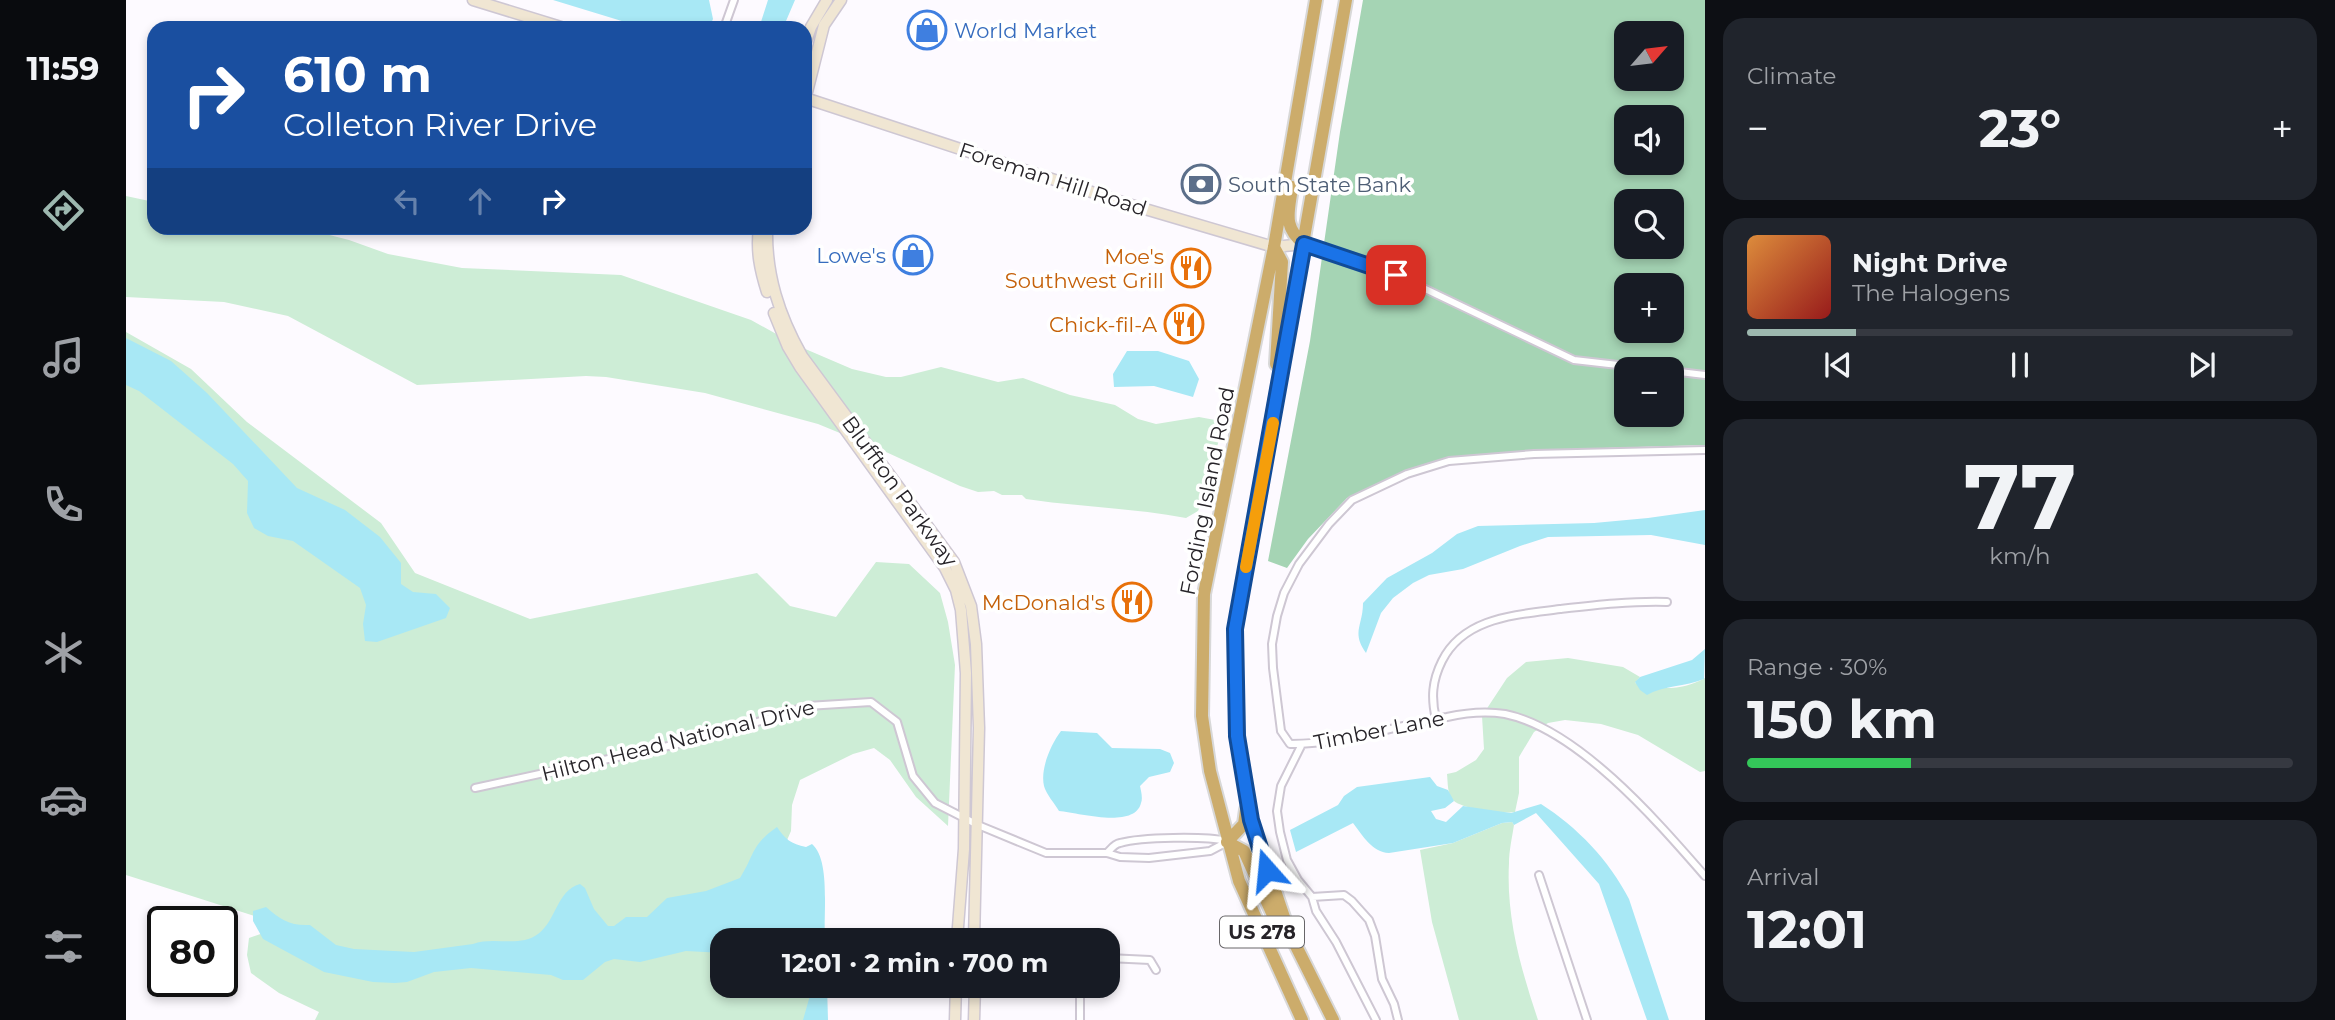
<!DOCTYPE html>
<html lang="en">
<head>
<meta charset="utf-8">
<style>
  body { margin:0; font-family:Montserrat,sans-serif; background:#20242c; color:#f1f3f6; height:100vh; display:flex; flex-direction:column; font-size:26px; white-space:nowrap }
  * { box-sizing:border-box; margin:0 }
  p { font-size:23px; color:#9ea1a6 }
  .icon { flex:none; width:38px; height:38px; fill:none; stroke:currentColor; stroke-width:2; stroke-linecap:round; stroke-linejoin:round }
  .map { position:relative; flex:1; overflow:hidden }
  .drawer { display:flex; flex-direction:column; gap:18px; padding:18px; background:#0d0f14; width:630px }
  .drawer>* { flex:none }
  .banner { position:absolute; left:21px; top:21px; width:665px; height:214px; border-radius:21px; box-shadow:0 4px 10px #0003; background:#1a4fa0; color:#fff; overflow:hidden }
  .needle { width:46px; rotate:62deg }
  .controls { position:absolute; left:1488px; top:21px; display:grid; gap:14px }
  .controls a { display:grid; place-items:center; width:70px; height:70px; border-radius:14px; background:#171b24; box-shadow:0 4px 10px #0003; font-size:35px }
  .speed { position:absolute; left:21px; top:906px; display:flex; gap:14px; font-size:35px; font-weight:700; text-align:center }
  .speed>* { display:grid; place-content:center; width:91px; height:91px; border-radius:50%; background:#171b24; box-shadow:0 4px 10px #0003; line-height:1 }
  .speed .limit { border:4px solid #111; border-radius:10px; background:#fff; color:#111 }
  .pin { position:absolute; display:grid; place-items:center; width:60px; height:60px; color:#fff; margin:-30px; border-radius:14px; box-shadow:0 4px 10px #0006 }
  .me { position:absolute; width:77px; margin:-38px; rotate:342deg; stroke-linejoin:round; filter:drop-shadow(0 0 5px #0008) }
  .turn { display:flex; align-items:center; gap:24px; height:147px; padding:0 21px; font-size:32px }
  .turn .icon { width:91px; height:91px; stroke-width:2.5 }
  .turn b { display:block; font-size:49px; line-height:60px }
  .lanes { display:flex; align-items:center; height:66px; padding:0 21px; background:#0003; justify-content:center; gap:35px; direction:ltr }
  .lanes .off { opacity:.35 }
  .big { font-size:52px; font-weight:700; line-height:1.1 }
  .drawer .widget { flex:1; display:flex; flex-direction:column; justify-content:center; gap:10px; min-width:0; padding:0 24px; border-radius:21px; background:#20242c }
  .drawer .dial { align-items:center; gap:0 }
  .dial b { font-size:91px; line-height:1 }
  .song { display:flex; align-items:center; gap:21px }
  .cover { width:84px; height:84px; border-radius:10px; background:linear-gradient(135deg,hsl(30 70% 55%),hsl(0 70% 35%)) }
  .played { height:7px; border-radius:4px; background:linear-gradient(90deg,#9db8af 20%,#363941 20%) }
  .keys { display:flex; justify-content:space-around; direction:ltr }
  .heat { display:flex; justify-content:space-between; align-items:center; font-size:38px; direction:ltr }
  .charge { height:10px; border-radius:5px; background:linear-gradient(90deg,#34c759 30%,#363941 0) }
  .trip { position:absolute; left:584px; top:928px; width:410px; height:70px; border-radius:21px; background:#171b24; box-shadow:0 4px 10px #0003; font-weight:700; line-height:70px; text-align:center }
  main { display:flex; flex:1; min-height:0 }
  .menu { display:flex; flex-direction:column; width:126px; justify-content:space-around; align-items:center; background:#090b0e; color:#9ea1a6 }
  .menu .icon { width:49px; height:49px }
  .menu .selected { color:#9db8af }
  .menu b { font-size:32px; color:#f1f3f6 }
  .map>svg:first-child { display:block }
  .green { fill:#cdedd6 }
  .forest { fill:#a5d4b4; fill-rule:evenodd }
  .water { fill:#a8e8f5 }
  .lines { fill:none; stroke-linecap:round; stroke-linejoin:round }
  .street-casing { stroke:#cec7d3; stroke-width:10 }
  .secondary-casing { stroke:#cec7d3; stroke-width:13 }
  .highway-casing { stroke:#d8d8d8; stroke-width:16 }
  .street { stroke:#fff; stroke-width:6 }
  .secondary { stroke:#f0e6d3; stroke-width:10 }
  .highway { stroke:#ccac6b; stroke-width:12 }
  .route-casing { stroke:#114b97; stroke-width:18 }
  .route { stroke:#1a73e8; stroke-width:12 }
  .slow { stroke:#f59e0b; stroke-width:12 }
  .labels { text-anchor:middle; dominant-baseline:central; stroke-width:7; stroke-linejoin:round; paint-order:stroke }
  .shield { fill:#fff; stroke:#686669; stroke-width:2 }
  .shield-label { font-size:19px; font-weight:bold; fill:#272429 }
  .shop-label { font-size:21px; fill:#366cbe; stroke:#fff; text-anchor:start }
  .street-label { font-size:21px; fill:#272429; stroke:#fff }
  .service-label { font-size:21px; fill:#4e5e75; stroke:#fff; text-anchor:start }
  .food-label { font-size:21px; fill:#c56008; stroke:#fff; text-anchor:end }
</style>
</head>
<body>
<main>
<nav class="menu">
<b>11:59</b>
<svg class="icon selected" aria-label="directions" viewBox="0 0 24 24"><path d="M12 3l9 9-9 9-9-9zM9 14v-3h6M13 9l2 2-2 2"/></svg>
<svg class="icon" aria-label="music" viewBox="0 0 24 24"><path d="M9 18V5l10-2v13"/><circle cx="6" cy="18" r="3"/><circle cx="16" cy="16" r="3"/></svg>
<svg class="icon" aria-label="phone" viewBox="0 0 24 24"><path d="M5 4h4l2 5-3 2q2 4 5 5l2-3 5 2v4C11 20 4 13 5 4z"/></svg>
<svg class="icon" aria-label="climate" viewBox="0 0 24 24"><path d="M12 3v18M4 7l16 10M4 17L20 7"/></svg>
<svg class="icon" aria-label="car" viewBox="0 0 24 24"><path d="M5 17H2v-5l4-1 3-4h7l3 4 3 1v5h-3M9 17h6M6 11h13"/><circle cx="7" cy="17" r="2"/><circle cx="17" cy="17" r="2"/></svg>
<svg class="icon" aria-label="filters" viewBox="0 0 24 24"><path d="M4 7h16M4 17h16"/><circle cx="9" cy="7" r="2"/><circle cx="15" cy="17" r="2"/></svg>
</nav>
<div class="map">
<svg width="1579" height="1020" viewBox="0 0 1579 1020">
  <rect width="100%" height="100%" fill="#fdfaff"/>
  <path class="green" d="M0,196L28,202V228H176L223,240L262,254L336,268L495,275L625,320L670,345L726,369L760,377H775L815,367L872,382L897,378L944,395L989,405L1012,419L1030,424L1073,417L1089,420L1096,429L1075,504L1072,511L1060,518C1007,508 954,507 900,499L896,495H876L868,491L852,492L834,486L760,452L692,424L579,393L480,377L460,376L291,385L162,316L98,302L0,297Z
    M0,332L65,369L121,422L255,523L289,573L404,619L631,573L664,606L710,617L750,562L783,564L814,593L822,622L829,665L822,826L790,797L764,760L748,748L727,754L674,780L666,805L665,831L651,863L478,937L237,959L144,921L0,875Z
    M1442,658L1497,667L1514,677L1509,683C1533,690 1556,691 1579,678V771L1574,772L1512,735L1475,724L1439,720L1422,723L1408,732L1393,757V793L1389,812C1378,814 1337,809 1328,801C1321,795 1322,783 1321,774L1330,772L1350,760L1358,749L1356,716L1381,678L1400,662Z
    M1386,822L1388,825C1386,838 1383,851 1383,863C1380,918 1395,969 1412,1020H1333L1306,922L1294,850L1327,843L1376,823Z
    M152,928L238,964L641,930L687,940H597V985H688L689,1020H189L193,1012L153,993L125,973L121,955L123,938Z"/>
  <path class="forest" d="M1237,0H1579V445L1478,448L1322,457L1280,471L1221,498L1182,539L1161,568L1142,561L1184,341L1214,132ZM1500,33H1545V79H1500ZM1500,117H1545V163H1500ZM1500,201H1545V247H1500ZM1500,285H1545V331H1500ZM1500,369H1545V415H1500Z"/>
  <path class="water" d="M427,0H583L587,19L583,28H530L499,22Z
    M642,0H669L657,28H633Z
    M0,338L45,361L81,393L171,488L219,510L254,537L275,563V584L287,592L310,594L324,608L320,618L251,642L239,641L237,624L240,605L234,588L167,541L142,536L128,528L121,513L122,481L107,464L13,391L0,385Z
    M1001,351H1032L1063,361L1073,379L1067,397L1028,386L988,387L987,374Z
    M1579,510V545L1525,535L1422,537L1394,546L1337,569L1303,575L1287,583L1267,598L1255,613L1240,653C1225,632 1237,626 1237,603L1261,578L1306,553L1331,534L1352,526L1468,523L1522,518Z
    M1579,649L1578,679C1559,687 1538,685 1521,695L1514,690L1509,682L1514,677L1566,660Z
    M935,731L971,733L986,748L1034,749L1044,753L1048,763L1044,772L1023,777L1014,786C1015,791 1017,798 1015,803C1009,829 953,813 933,811C929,804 920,794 918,786C914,769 925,744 935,731Z
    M1304,777L1311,786L1322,790L1328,801L1319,808L1305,811L1310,819L1320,822L1337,806L1385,813L1415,804C1451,827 1483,860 1503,899L1543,1020H1521L1473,884L1410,813L1388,825L1386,822L1376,823L1327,843L1263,853C1246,852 1237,836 1227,823L1170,852L1164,830L1212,805L1218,796L1231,787Z
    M651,827C659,839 665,844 680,847L686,844C705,860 697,915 699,940H597V953L560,951L514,962L488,959L479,962L457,980H437L425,975L345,968L308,972L281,982L269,983L247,982L198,972L137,939L127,921V911L140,907C155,920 164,926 184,925L210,945L228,949L288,952L347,944C367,936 394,948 412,934C431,920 430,891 454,884L459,888L468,909L482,926H488L500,917H521L541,898L580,891L614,878C629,854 625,845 651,827Z
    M687,985H701L702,1020H677Z"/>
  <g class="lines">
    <defs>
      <path id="street" d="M598,28L608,0
        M1178,244L1270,275L1448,360L1527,369
        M1545,371L1579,375
        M1579,450L1408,454L1323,461L1281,474L1226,500L1203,524L1173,564L1158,593L1151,616L1146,644L1147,668L1155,731L1164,744C1218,744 1268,726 1321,717C1339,713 1360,711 1379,714C1452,729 1531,821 1579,876
        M1310,719C1305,698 1306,681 1316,661C1338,617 1390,615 1434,609C1470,605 1505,601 1541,602
        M1176,744L1155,786L1151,811L1154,832L1161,860L1172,880L1186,897L1190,911L1210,942L1250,1020
        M349,788L588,736L681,706L745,702L771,722L787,776L809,803L852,825L920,853H981L994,857L1023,858L1084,851L1101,842
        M981,853C985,849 988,844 994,843C1015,837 1080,836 1100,841
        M1413,875L1461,1020
        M1186,897L1218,895L1226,901L1243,920L1249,936L1256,979L1268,1004L1272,1020
        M982,958L1024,960L1030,970
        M954,1020V985"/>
      <path id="secondary" d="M347,0L438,28
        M679,44L685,27L701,0
        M679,98L1002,204L1148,247L1178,244
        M679,100L698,25L715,0
        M633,228C630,251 634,270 641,292
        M641,228C640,275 653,315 676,356L828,562L845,606L850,644L853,728L848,940
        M648,313L662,347L674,367L819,568L830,590L835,610L840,673L838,849L831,940
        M829,1020L830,985
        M848,1020L849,985"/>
      <path id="highway" d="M1166,187C1163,212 1156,226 1178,244
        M1148,247L1156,262L1150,364
        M1101,842L1118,851L1151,924L1163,932
        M1101,842L1118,824L1120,810
        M1176,1020L1113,881L1084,771L1076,716L1078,594L1148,247L1190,0
        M1207,1020L1163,932L1125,820L1111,736L1109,629L1220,0"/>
    </defs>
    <use href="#street" class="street-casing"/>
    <use href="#secondary" class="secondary-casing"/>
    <use href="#highway" class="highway-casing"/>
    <use href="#street" class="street"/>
    <use href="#secondary" class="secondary"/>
    <use href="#highway" class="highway"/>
  </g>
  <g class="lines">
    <defs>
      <path id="route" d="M1141,870L1125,820L1111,736L1109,629L1178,244L1270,275"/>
    </defs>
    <use href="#route" class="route-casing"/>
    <use href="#route" class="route"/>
    <path class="slow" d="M1120,567L1147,423"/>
  </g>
  <defs>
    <symbol id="shop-ring" viewBox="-11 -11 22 22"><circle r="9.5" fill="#fff" stroke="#3f7fe0" stroke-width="1.5"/><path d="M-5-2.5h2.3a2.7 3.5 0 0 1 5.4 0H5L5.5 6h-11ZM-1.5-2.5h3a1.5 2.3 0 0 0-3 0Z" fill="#3f7fe0"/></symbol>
    <symbol id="bank-ring" viewBox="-11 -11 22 22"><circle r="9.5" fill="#fff" stroke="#5c6f8a" stroke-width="1.5"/><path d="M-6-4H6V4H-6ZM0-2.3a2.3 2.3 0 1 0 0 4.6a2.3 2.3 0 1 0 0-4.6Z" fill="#5c6f8a"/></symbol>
    <symbol id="restaurant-ring" viewBox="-11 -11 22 22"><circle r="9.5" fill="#fff" stroke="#e8710a" stroke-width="1.5"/><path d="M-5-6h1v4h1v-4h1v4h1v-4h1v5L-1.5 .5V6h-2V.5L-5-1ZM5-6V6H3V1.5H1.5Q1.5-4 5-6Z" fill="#e8710a"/></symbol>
  </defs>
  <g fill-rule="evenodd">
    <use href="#shop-ring" x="779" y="8" width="44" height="44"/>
    <use href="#bank-ring" x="1053" y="162" width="44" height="44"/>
    <use href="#shop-ring" x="765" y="233" width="44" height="44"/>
    <use href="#restaurant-ring" x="1043" y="246" width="44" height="44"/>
    <use href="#restaurant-ring" x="1036" y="302" width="44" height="44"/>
    <use href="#restaurant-ring" x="984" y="580" width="44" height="44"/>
  </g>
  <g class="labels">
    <rect class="shield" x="1094" y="916.5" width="84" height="31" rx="5"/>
    <g class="shield-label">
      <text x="1136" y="932">US 278</text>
    </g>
    <g class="shop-label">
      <text x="828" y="30">World Market</text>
      <text x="760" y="255" text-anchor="end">Lowe's</text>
    </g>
    <g class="street-label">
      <text transform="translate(927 179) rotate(18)">Foreman Hill Road</text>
      <text transform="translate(774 491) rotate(54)">Bluffton Parkway</text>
      <text transform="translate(1081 491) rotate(-79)">Fording Island Road</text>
      <text transform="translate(1253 730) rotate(-11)">Timber Lane</text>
      <text transform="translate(552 740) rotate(-14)">Hilton Head National Drive</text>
    </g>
    <g class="service-label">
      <text x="1102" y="184">South State Bank</text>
    </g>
    <g class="food-label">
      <text x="1038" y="256">Moe's<tspan x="1038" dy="24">Southwest Grill</tspan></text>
      <text x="1031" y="324">Chick-fil-A</text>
      <text x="979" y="602">McDonald's</text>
    </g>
  </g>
</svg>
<div class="controls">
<a><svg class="needle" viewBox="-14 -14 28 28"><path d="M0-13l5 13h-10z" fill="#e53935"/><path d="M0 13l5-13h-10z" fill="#9ea1a6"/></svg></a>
<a><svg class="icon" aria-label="sound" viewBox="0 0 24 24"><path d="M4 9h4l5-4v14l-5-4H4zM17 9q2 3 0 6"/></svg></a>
<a><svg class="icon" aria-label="search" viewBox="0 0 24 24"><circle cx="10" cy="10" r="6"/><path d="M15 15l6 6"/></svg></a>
<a>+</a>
<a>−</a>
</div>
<div class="speed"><div class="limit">80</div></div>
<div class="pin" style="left:1270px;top:275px;background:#d93025"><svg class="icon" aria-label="arrive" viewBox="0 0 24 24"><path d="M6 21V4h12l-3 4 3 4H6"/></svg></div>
<svg class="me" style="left:1141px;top:870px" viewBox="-20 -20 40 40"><path d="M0-17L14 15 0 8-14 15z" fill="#1a73e8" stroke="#fff" stroke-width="4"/></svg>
<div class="trip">12:01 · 2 min · 700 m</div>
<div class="banner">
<div class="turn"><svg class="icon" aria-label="right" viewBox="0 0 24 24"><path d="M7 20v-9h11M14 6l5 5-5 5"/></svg><div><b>610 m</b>Colleton River Drive</div></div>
<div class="lanes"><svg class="icon off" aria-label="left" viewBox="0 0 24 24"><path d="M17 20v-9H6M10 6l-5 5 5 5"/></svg><svg class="icon off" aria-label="ahead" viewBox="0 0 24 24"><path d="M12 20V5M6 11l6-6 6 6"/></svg><svg class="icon" aria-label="right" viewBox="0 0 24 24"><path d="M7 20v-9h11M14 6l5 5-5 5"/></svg></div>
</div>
</div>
<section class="drawer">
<div class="widget"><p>Climate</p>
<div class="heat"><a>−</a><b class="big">23°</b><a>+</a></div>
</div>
<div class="widget">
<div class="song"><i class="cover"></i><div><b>Night Drive</b><p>The Halogens</p></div></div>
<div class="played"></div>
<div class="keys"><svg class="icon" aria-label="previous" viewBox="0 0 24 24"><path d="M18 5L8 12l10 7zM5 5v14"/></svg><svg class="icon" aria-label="pause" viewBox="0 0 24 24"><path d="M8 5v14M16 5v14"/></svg><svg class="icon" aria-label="next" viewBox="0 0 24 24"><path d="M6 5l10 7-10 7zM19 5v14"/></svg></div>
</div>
<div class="widget dial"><b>77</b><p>km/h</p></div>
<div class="widget"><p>Range · 30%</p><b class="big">150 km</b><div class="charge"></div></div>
<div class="widget"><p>Arrival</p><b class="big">12:01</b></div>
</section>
</main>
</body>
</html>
